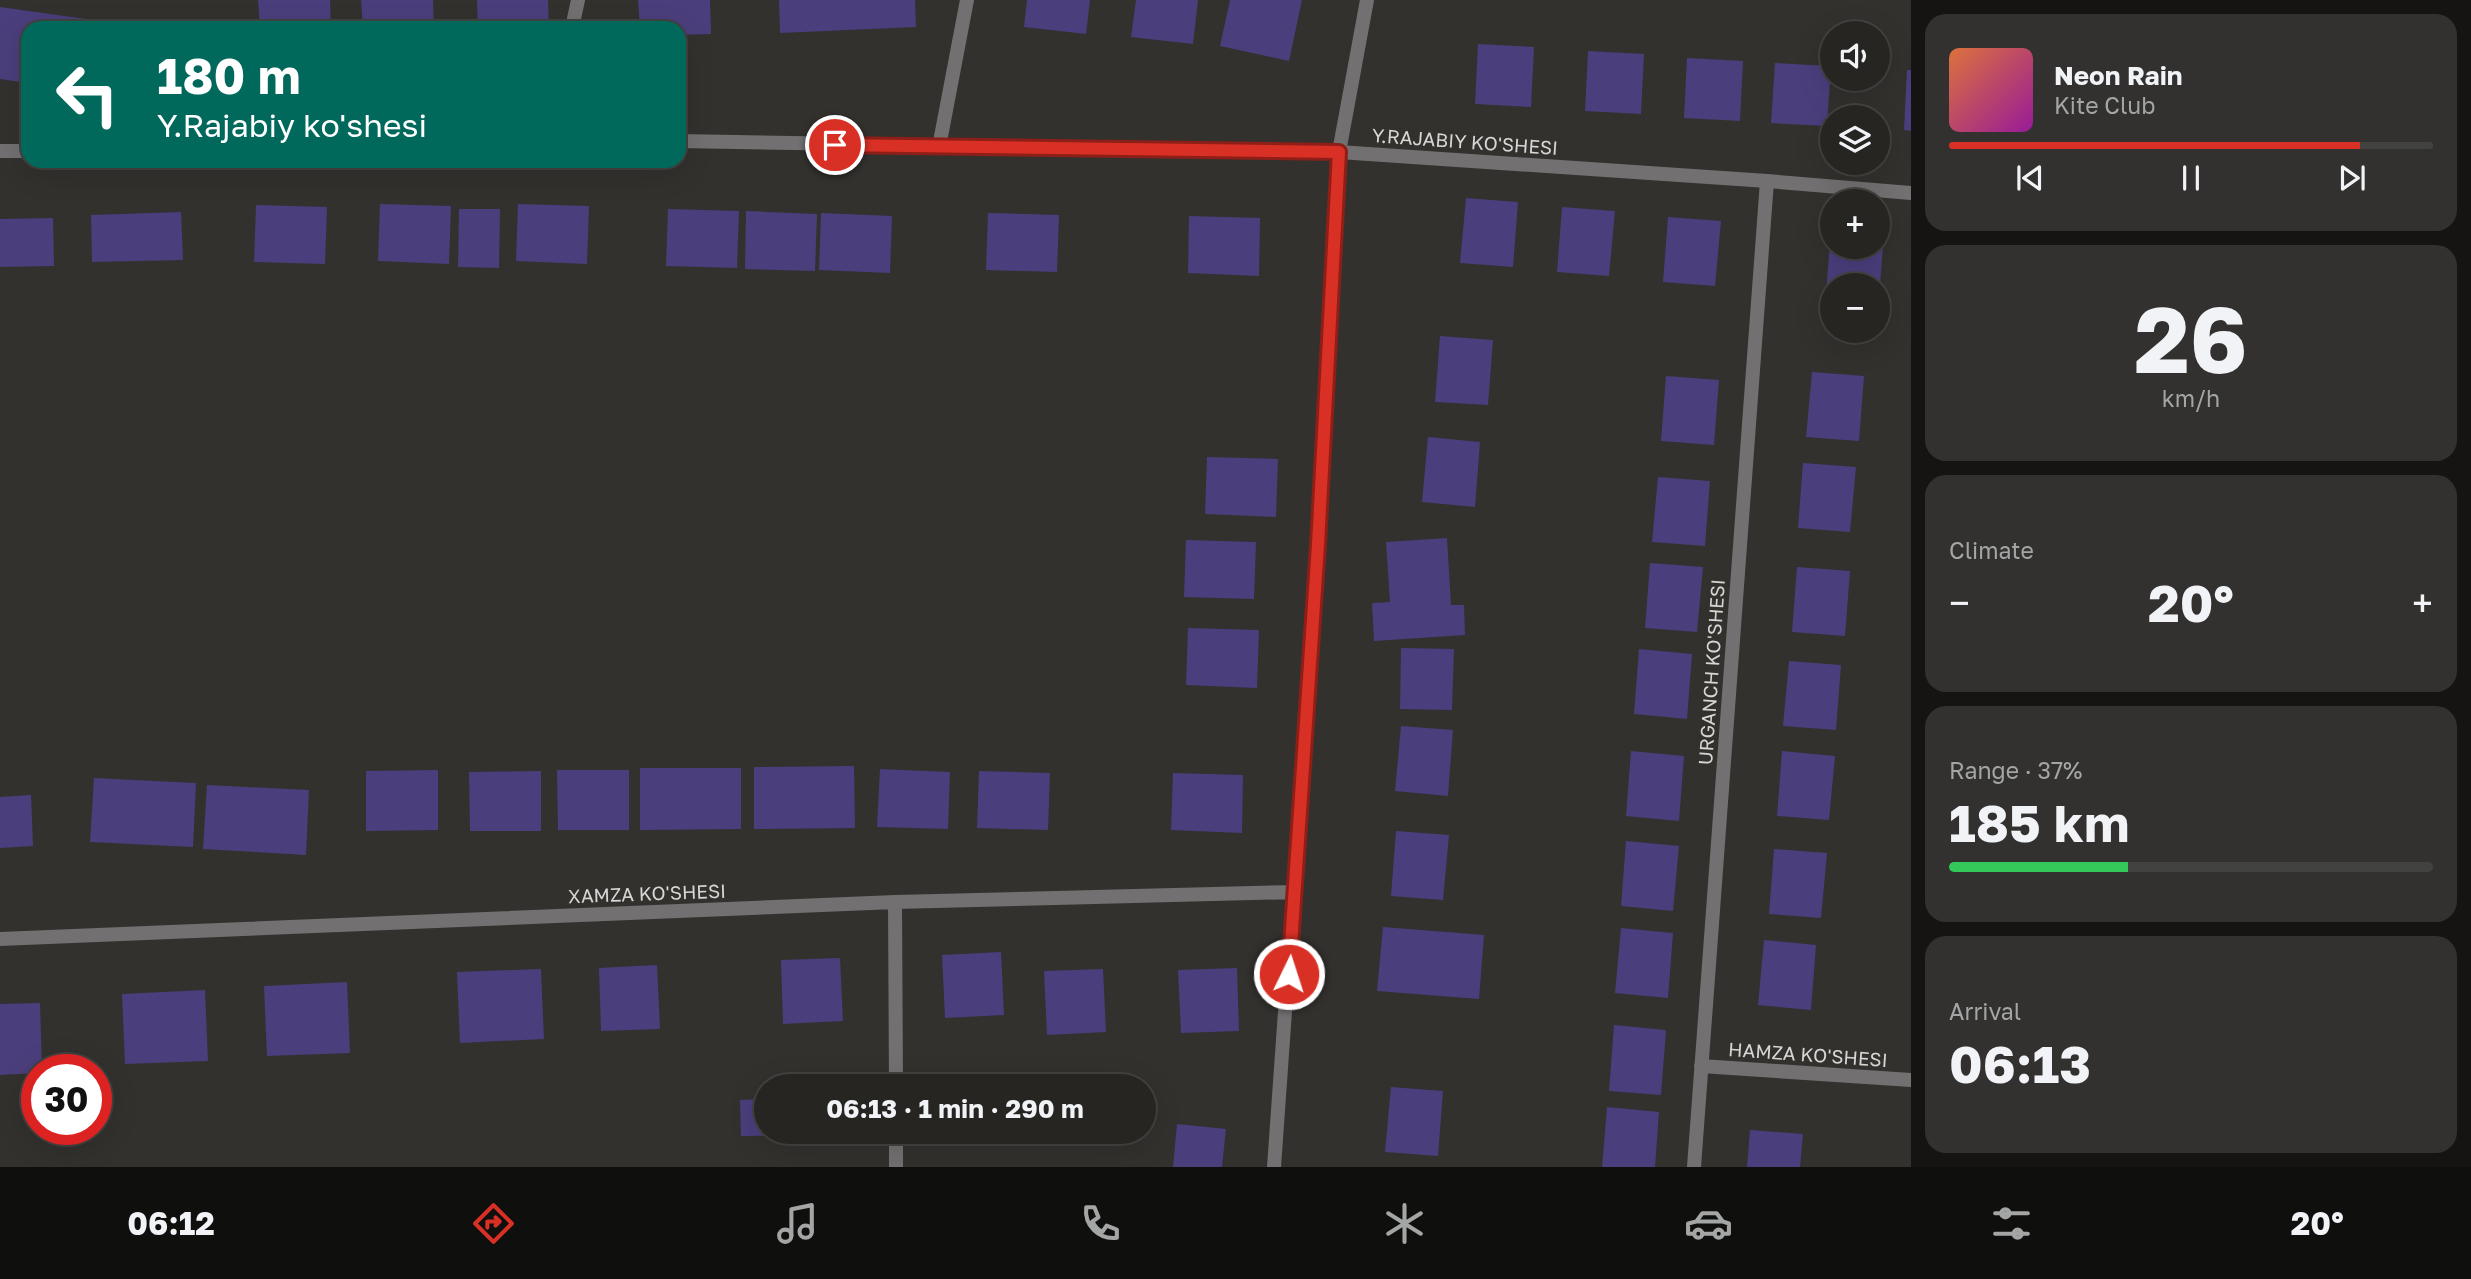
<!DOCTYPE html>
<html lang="en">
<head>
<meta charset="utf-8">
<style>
  body { margin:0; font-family:"Golos Text",sans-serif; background:#32312f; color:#f1f3f6; height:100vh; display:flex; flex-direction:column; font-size:26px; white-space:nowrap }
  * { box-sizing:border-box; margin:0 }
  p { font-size:23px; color:#a4a5a5 }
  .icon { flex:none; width:38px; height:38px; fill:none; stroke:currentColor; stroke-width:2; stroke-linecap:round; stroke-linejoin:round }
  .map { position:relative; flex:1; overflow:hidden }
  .details { display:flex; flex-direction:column; gap:14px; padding:14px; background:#151413; width:560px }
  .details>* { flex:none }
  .banner { position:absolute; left:21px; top:21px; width:665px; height:147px; border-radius:21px; box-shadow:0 7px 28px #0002,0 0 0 2px #424240; background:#00695c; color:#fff; overflow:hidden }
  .fabs { position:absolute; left:1820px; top:21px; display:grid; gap:14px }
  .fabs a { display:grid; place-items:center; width:70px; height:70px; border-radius:50%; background:#262522; box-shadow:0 7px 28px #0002,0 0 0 2px #424240; font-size:35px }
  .speed { position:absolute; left:21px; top:1054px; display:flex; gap:14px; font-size:35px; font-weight:700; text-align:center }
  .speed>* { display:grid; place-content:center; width:91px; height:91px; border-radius:50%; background:#262522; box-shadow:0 7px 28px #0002,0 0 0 2px #424240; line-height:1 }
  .speed .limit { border:10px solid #d22; background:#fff; color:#111 }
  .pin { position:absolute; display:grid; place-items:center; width:60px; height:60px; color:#fff; margin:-30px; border:4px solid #fff; border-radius:50%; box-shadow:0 2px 7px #0007 }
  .me { position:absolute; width:77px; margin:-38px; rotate:4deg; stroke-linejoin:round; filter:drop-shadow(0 0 5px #0008) }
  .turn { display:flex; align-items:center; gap:24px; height:147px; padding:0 21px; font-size:32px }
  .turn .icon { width:91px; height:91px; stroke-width:2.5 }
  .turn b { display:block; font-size:49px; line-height:60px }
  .big { font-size:52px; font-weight:700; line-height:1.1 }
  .details .card { flex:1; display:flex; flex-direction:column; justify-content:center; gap:10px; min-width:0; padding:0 24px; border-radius:21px; background:#32312f }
  .details .dial { align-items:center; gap:0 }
  .dial b { font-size:91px; line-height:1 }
  .song { display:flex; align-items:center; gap:21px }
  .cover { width:84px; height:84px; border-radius:10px; background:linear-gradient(135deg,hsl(20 70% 55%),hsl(300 70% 35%)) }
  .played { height:7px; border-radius:4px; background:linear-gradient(90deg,#d93025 85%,#424240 85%) }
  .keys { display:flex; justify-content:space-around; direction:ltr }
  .heat { display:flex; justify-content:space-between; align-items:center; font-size:38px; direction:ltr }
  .charge { height:10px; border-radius:5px; background:linear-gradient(90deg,#34c759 37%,#424240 0) }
  .trip { position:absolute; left:754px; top:1074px; width:402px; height:70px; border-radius:35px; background:#262522; box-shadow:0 7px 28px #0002,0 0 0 2px #424240; font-weight:700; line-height:70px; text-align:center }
  .menu { display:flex; height:112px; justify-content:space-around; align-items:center; background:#0f0f0e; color:#a4a5a5 }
  .menu .icon { width:49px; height:49px }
  .menu .active { color:#d93025 }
  .menu b { font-size:32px; color:#f1f3f6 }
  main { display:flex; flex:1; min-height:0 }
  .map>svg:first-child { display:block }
  .building { fill:#4b3e7c }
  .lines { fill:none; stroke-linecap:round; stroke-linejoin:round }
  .minor { stroke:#727071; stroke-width:14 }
  .tertiary { stroke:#727071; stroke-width:14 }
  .route-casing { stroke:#8d1f18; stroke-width:18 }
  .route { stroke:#d93025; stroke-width:12 }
  .labels { text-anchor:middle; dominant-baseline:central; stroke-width:7; stroke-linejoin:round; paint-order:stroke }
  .street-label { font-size:19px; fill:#d7d6d4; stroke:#32312e }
</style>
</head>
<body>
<main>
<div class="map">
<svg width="1911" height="1167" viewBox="0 0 1911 1167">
  <rect width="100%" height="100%" fill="#32312e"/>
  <path class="building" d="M258,0H330L331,28H260Z
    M361,0H433L434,28H363Z
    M477,0H548L549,28H478Z
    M638,0H710L711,34L679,35V28H640Z
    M779,0H915L916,27L780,33Z
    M1027,0H1090L1086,34L1024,27Z
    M1136,0H1198L1193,44L1131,37Z
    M1230,0H1302L1289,61L1220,46Z
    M0,7L93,20L92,28H28V83L0,79Z
    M1478,44L1534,47L1531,107L1475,104Z
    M1588,51L1644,54L1641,114L1585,111Z
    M1687,58L1743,61L1740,121L1684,118Z
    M1775,63L1831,66L1827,126L1771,123Z
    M1907,70H1911V131L1904,130Z
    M1466,198L1518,202L1513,267L1460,263Z
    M380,204L451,206L449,264L378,261Z
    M518,204L589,206L587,264L516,261Z
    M256,205L327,207L325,264L254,262Z
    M1562,207L1615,211L1609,276L1557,272Z
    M459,209H500L499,268L458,267Z
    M668,209L739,211L737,268L666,266Z
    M746,211L817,214L815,271L745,269Z
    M181,212L183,260L92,262L91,215Z
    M821,213L892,216L890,273L819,270Z
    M988,213L1059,215L1057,272L986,270Z
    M1189,216L1260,218L1259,276L1188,273Z
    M1668,217L1721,221L1715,286L1663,282Z
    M53,218L54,266L0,267V219Z
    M1878,232L1884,233L1880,285H1832V294H1826L1830,241H1832V247H1878Z
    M1440,336L1493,340L1488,405L1435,402Z
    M1812,372L1864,376L1859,441L1806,437Z
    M1666,376L1719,380L1714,445L1661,441Z
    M1428,437L1480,442L1475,507L1422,502Z
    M1207,457L1278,459L1276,517L1205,514Z
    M1803,463L1856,467L1850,532L1798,528Z
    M1658,477L1710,481L1705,546L1652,542Z
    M1447,538L1451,605H1464L1465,635L1374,641L1372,603L1390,602L1386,542Z
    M1186,540L1256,542L1254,599L1184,597Z
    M1650,563L1703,567L1697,632L1645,628Z
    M1797,567L1850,571L1845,636L1792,632Z
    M1188,628L1259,630L1257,688L1186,685Z
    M1401,648L1454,649L1452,710L1400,709Z
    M1639,649L1692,654L1687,719L1634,714Z
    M1789,661L1841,665L1836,730L1783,726Z
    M1401,726L1453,730L1448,796L1395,791Z
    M1631,751L1684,756L1679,821L1626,816Z
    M1782,751L1835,756L1829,820L1777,816Z
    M854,766L855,828L754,829V767Z
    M640,768H741V829L640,830Z
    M880,769L950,772L948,829L877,827Z
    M438,770V830L366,831V771Z
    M557,770H629V830H558Z
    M541,771V831H470L469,772Z
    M979,771L1050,773L1048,830L977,828Z
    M1173,773L1243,775L1242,833L1171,830Z
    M94,778L196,783L193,847L90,842Z
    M207,785L309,790L306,855L203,849Z
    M31,795L33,846L0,848V797Z
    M1396,831L1449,835L1443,900L1391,896Z
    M1626,841L1679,846L1673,911L1621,906Z
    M1774,849L1827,853L1821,918L1769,914Z
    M1383,927L1484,935L1479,999L1377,991Z
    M1621,928L1673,933L1668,998L1615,993Z
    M1764,940L1816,945L1811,1010L1758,1005Z
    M1001,952L1004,1015L945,1018L942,955Z
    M840,958L843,1021L783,1024L781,960Z
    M657,965L660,1029L601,1031L599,968Z
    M1237,968L1239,1031L1181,1033L1178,970Z
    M541,969L544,1039L460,1043L457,972Z
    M1103,969L1106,1032L1047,1035L1044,971Z
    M347,982L350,1053L267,1056L264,986Z
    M205,990L208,1061L125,1064L122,994Z
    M40,1003L42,1069H37V1073L0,1075V1004Z
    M1614,1025L1666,1030L1661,1095L1609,1091Z
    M1391,1087L1443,1091L1438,1156L1385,1152Z
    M766,1099V1132H821V1135L741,1136L740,1100Z
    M1607,1107L1659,1112L1655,1167H1602Z
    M1177,1124L1226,1129L1222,1167H1173Z
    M1750,1130L1803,1134L1800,1167H1747Z"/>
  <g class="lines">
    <path class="minor" d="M572,28L578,0
      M939,147L967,0
      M895,902L896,1087
      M0,939L895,902L1295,892
      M1701,1066L1911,1080
      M896,1132V1167
      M1274,1167L1318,545L1339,152L1367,0
      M1694,1167L1767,181"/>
    <path class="tertiary" d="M679,141L1339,152L1767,181L1911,193
      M0,151H28"/>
  </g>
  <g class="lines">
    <defs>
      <path id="route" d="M835,145L1339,152L1318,545L1289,974"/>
    </defs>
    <use href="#route" class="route-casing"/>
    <use href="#route" class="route"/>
  </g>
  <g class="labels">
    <g class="street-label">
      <text transform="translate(1465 141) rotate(4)">Y.RAJABIY KO'SHESI</text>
      <text transform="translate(1711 672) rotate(-86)">URGANCH KO'SHESI</text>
      <text transform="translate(647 893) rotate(-2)">XAMZA KO'SHESI</text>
      <text transform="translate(1808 1054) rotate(4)">HAMZA KO'SHESI</text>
    </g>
  </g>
</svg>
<div class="fabs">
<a><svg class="icon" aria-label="sound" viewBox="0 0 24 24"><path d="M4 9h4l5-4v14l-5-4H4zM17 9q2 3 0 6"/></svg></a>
<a><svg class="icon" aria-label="layers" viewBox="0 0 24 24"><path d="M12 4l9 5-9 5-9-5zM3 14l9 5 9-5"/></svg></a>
<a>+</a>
<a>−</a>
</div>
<div class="speed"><div class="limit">30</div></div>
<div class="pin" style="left:835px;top:145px;background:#d93025"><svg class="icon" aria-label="arrive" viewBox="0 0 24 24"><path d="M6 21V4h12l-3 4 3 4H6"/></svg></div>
<svg class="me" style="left:1289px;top:974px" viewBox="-20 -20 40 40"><circle r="17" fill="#d93025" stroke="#fff" stroke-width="3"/><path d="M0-11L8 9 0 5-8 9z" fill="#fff"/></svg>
<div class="trip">06:13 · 1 min · 290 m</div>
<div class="banner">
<div class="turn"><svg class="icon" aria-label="left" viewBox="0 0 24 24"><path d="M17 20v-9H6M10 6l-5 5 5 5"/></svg><div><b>180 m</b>Y.Rajabiy ko'shesi</div></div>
</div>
</div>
<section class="details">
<div class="card">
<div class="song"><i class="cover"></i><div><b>Neon Rain</b><p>Kite Club</p></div></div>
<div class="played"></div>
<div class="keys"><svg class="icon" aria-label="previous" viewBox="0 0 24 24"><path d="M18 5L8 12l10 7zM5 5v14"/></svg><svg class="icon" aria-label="pause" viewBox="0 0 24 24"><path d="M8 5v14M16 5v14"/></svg><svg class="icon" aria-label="next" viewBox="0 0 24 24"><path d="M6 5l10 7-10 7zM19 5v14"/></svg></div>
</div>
<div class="card dial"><b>26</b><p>km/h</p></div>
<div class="card"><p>Climate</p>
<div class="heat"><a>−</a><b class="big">20°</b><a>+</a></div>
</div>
<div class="card"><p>Range · 37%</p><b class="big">185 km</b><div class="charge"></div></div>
<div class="card"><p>Arrival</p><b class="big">06:13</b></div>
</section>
</main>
<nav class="menu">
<b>06:12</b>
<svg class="icon active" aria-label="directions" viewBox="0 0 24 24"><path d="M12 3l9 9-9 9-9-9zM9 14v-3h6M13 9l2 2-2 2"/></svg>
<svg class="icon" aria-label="music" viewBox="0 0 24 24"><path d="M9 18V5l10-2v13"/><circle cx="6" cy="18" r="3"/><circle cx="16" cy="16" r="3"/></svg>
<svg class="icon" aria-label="phone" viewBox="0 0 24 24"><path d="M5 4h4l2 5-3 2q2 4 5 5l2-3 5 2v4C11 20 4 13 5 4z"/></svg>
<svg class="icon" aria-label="climate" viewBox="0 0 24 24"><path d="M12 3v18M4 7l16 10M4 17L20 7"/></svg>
<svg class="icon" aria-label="car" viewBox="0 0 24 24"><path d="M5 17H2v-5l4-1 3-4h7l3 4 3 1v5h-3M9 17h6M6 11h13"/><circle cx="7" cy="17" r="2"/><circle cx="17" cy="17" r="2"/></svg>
<svg class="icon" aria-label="filters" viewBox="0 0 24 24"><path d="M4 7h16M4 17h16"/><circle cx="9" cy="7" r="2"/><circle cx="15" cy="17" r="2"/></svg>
<b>20°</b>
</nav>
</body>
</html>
